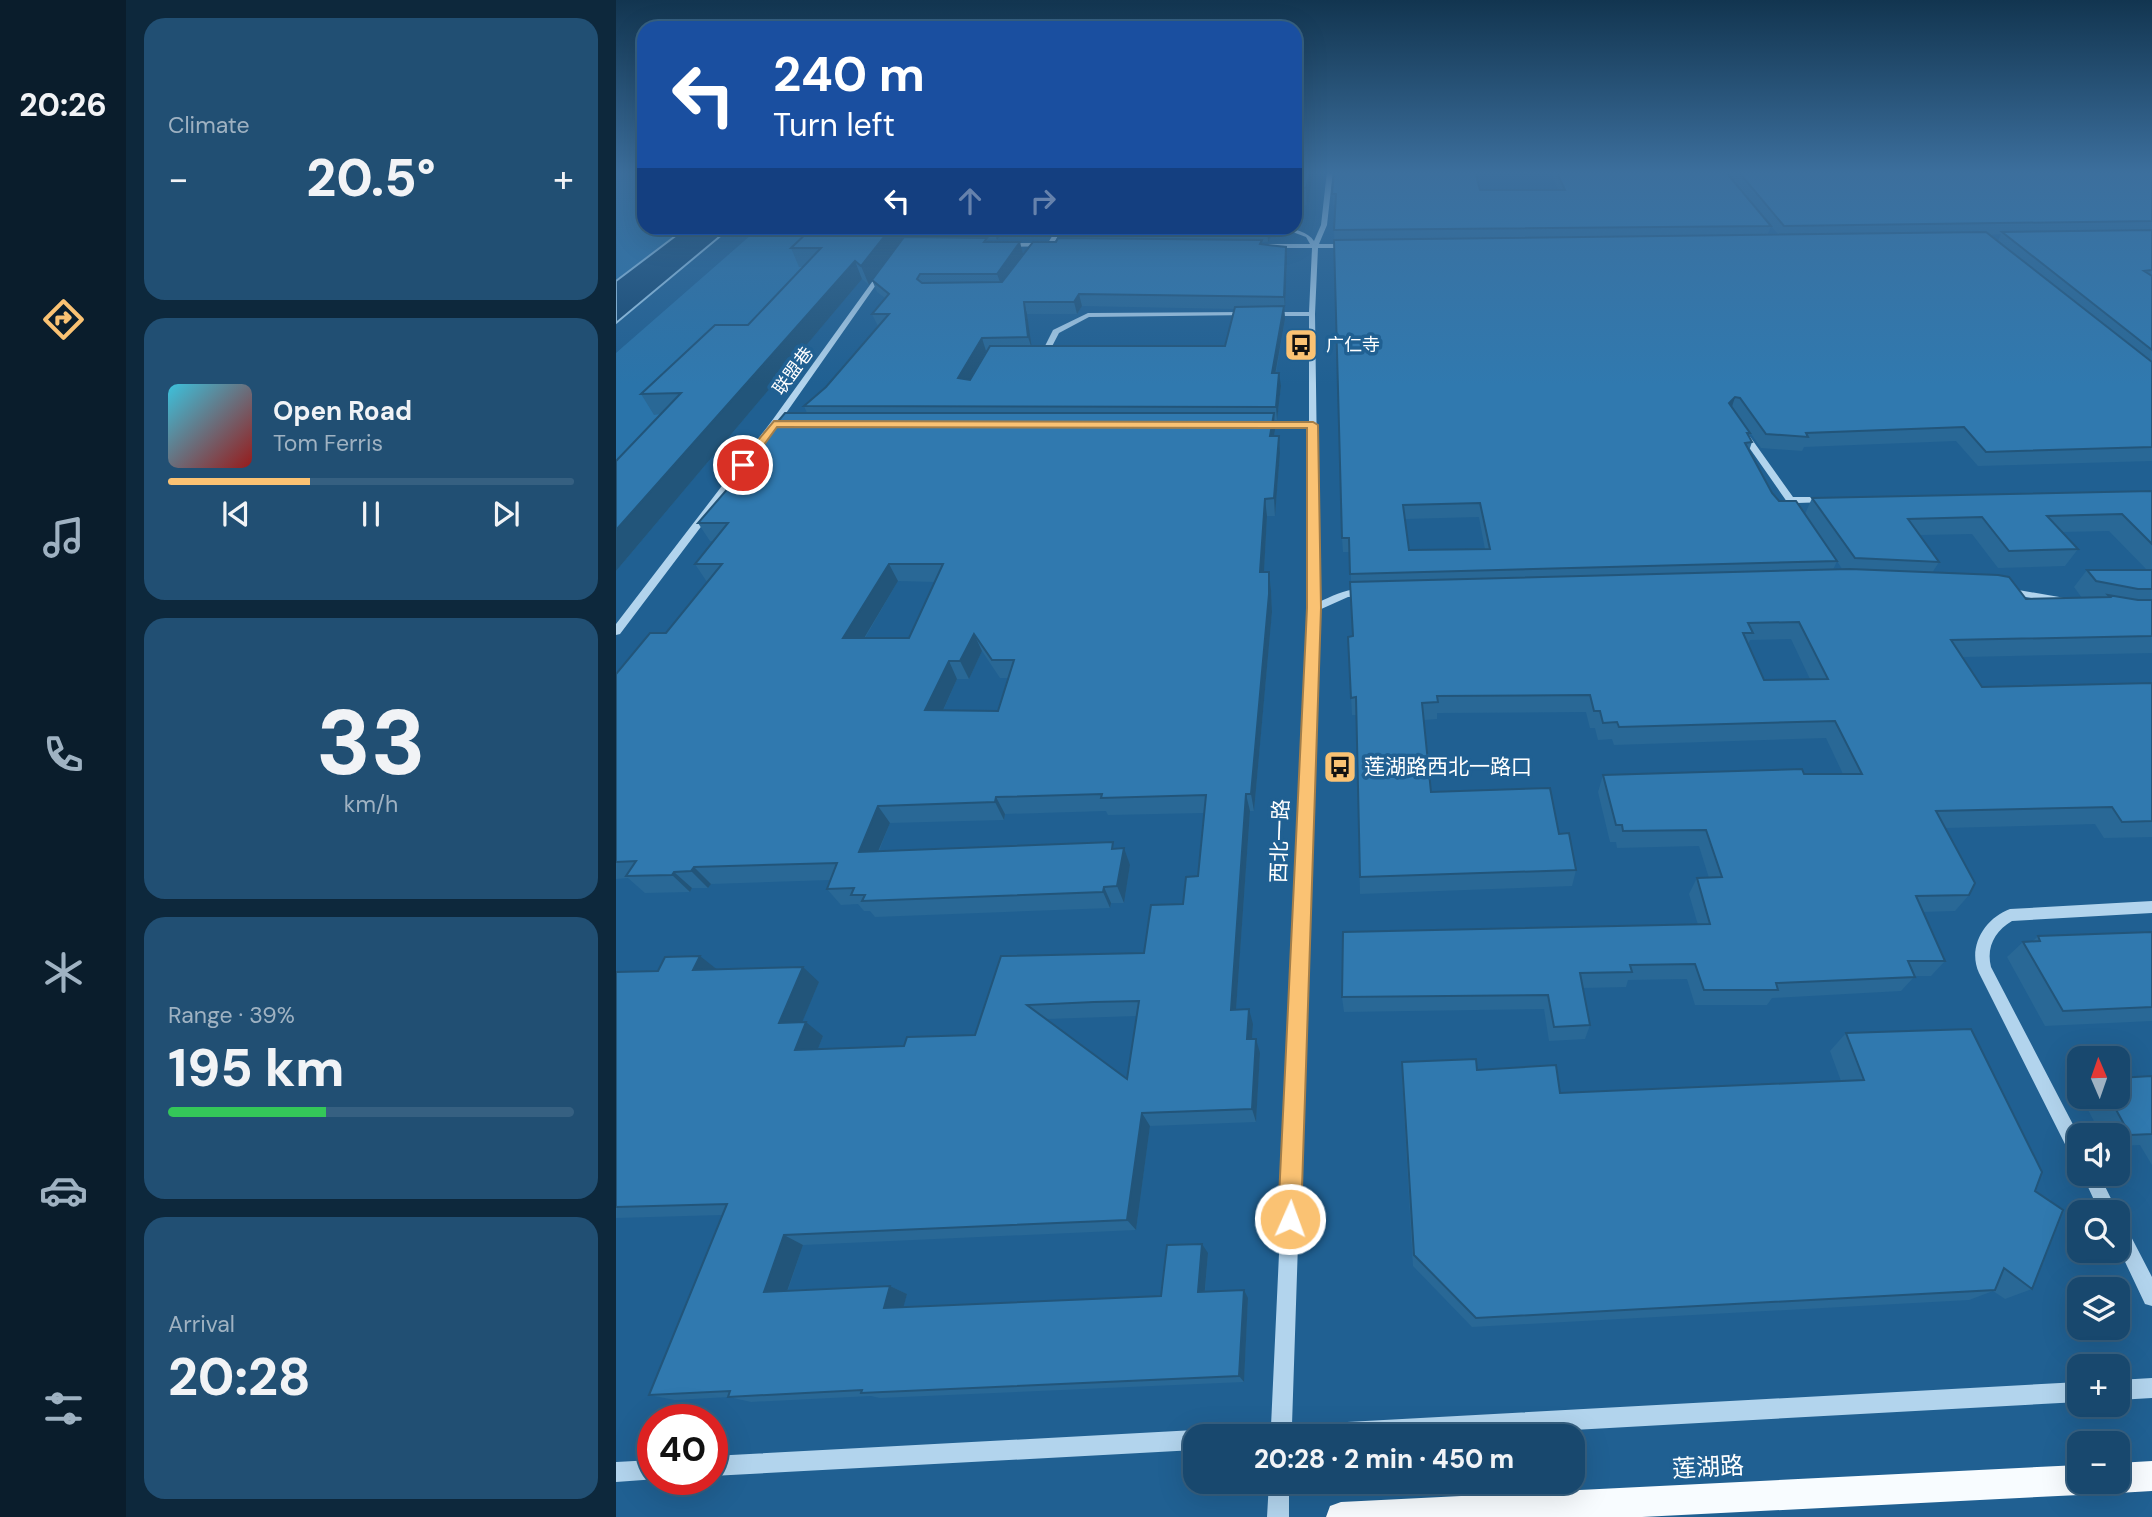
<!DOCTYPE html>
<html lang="en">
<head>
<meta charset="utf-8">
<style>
  body { margin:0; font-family:"DM Sans","Noto Sans SC",sans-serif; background:#214f73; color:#f1f3f6; height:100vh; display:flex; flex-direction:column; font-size:26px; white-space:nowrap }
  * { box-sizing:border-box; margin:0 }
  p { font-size:23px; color:#9fb2c2 }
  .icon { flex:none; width:38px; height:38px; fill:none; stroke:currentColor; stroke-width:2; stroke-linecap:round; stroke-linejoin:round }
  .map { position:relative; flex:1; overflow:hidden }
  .panel { display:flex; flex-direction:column; gap:18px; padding:18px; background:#0d283c; width:490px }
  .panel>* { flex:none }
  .top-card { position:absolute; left:21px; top:21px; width:665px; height:214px; border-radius:21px; box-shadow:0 7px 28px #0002,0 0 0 2px #366081; background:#1a4fa0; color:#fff; overflow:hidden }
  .needle { width:46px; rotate:358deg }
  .fabs { position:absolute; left:1451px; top:1046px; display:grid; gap:14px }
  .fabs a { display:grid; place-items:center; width:63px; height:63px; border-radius:14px; background:#18486e; box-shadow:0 7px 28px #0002,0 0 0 2px #366081; font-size:35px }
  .speed { position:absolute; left:21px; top:1404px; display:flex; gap:14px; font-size:35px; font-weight:700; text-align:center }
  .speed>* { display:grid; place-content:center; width:91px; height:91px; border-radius:50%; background:#18486e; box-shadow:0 7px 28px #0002,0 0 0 2px #366081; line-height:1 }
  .speed .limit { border:10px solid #d22; background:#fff; color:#111 }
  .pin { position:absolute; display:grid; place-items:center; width:60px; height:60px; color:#fff; margin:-30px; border:4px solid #fff; border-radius:50%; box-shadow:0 2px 7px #0007 }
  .me { position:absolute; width:77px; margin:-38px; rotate:2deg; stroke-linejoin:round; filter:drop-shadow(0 0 5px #0008) }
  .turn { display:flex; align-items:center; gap:24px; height:147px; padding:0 21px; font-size:32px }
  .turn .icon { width:91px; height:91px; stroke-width:2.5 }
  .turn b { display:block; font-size:49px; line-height:60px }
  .lanes { display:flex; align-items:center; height:66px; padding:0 21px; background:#0003; justify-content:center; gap:35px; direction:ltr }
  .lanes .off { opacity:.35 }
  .big { font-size:52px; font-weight:800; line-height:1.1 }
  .panel .tile { flex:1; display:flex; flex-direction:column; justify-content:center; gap:10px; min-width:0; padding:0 24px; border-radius:21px; background:#214f73 }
  .panel .dial { align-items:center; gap:0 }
  .dial b { font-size:91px; line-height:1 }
  .song { display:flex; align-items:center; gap:21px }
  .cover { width:84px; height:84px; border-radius:10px; background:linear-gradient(135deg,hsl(190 70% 55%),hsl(0 70% 35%)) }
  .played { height:7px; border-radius:4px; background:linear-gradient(90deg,#fac273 35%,#366081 35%) }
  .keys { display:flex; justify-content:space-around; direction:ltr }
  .heat { display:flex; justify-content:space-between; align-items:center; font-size:38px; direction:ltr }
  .charge { height:10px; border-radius:5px; background:linear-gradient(90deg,#34c759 39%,#366081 0) }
  .trip { position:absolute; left:567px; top:1424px; width:402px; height:70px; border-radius:21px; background:#18486e; box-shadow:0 7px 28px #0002,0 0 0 2px #366081; font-weight:800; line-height:70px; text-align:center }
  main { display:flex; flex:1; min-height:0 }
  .dock { display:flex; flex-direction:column; width:126px; justify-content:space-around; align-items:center; background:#0a1d2c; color:#9fb2c2 }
  .dock .icon { width:49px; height:49px }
  .dock .on { color:#fac273 }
  .dock b { font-size:32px; color:#f1f3f6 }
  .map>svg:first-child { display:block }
  .green { fill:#2a74aa }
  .water { fill:#164871; stroke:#a6d1ee; stroke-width:2 }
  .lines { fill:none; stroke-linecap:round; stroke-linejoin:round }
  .minor { fill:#b2d4ed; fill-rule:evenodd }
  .major { fill:#f8fcff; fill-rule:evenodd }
  .wall { fill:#296896; fill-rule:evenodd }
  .shaded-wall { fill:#22557a }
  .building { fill:#3079af; stroke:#22557a; stroke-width:2; fill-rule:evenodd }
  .route { fill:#fac273; stroke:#a27e4b; stroke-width:2 }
  .labels { text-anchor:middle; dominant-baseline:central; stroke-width:7; stroke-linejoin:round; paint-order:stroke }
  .far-poi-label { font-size:18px; fill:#fff; stroke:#206092; text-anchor:start }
  .far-street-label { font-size:18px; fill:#fff; stroke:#206092 }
  .poi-label { font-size:21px; fill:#fff; stroke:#206092; text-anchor:start }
  .street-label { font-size:21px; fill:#fff; stroke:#206092 }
  .near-street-label { font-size:24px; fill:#fff; stroke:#206092 }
</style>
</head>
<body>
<main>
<nav class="dock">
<b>20:26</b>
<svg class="icon on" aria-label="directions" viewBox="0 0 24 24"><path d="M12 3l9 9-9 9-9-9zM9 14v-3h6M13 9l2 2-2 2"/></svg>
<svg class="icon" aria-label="music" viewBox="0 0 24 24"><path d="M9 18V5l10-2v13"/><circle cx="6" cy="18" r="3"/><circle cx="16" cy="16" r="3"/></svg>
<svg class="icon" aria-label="phone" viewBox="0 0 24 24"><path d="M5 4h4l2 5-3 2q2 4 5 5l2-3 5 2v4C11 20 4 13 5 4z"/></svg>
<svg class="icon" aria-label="climate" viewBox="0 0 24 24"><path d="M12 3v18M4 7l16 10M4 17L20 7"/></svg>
<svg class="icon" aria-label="car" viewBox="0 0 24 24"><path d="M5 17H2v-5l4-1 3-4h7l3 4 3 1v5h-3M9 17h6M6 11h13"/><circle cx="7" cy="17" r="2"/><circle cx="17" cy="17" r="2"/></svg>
<svg class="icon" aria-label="filters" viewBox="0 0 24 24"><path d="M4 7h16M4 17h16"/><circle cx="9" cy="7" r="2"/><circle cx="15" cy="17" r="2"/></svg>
</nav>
<section class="panel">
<div class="tile"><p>Climate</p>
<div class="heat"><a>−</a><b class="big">20.5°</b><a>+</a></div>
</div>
<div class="tile">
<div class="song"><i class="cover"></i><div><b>Open Road</b><p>Tom Ferris</p></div></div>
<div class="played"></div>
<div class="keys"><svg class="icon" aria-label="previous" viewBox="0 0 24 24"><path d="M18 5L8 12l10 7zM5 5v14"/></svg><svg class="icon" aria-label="pause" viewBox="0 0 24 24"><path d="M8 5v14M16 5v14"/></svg><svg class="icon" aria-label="next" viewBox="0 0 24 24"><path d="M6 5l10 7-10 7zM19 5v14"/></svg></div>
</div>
<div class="tile dial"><b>33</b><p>km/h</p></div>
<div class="tile"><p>Range · 39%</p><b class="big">195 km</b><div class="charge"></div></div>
<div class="tile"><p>Arrival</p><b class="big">20:28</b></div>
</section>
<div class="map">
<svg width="1536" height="1517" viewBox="0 0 1536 1517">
  <rect width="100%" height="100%" fill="#206092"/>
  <path class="green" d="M0,171H28V228H70L0,281Z
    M143,228H246L184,266H213L0,499V353Z"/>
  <path class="water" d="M70,228H114L0,323V281Z"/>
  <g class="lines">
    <path class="minor" d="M711,171H717L711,225L703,244H734L737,246L734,248H702L699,314L703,602C718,595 741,583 756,593L751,596L732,597L703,610L676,1425L1463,1382V1402L829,1437H630L633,1430L640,1427L655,1426L693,608V427H645L641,425L645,423H693V316H651L648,314L651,312H693L696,248H651L648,246L651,244H694L690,237L666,228C678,228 692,232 698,241L705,225Z
      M298,228H304L285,250H281V248Z
      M441,228H447L436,246L388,247L385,245L388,243H432Z
      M264,271L269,272L161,426L4,634L0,635V624L155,422Z
      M633,312L635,313V315L473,317L443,333L431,356H420L416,354L426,352L437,330L472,313Z
      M1124,431H1130L1177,497H1209L1214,500L1212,502L1181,503L1184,507L1182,509H1176L1123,433Z
      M1391,588L1449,598L1454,601L1449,604L1387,593V589Z
      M1536,901V913L1396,921C1379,931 1370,947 1375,967L1463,1136V1162L1457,1160L1363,973C1351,947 1369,918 1394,909Z
      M1466,1174H1483L1502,1213V1214L1484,1213Z
      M1502,1220L1508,1223L1536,1277V1306L1529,1304L1502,1247Z
      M1536,1378V1398L1502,1400V1380Z
      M579,1430L586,1433L588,1437H579V1450L96,1476V1456Z
      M37,1460V1479H41L0,1482V1462Z
      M653,1482H673V1517H651Z"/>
    <path class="major" d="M1536,1461V1491L1502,1493L1491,1489L1489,1482H1502V1463Z
      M1463,1465V1482H1477L1474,1491L1463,1495L1026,1517H710L714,1506L725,1502Z"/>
  </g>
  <path class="wall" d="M679,171H698L691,205H679Z
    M934,171H1536V461L1362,466L1340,441L1188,447L1186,451L1145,448L1120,412L1119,411L1134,433L1133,437L1136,442L1133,451L1156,493L1163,501L1189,514L1196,498L1536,491V653L1346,657L1366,687L1536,683V837L1488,838L1479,824L1329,828L1353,895L1339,911L1307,912L1329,961L1315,976H1299L1285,991L1156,998L1151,1005H1079L1071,979L1012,980L1010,987L967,988L974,1025L969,1039L933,1041L928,1009L728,1012L726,997L1082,925L1073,894L1081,878H1093L1083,846L1001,848L1000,842H994L982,792L987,775L1227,774L1210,738L998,745L996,739L982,740L979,728H974L970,712L821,713V719L808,720L815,792L943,834L960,870L956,886L744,894L740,715H736L732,637L737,636L734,552H727L726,538L718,230L720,205H717L716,188L864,190H942ZM1155,226L1162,234H1152ZM1385,234L1382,241L1374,235ZM863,517L869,549L793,550L789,519ZM1493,531L1531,570H1471L1458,587L1466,598L1410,599L1316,573L1323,562L1304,535L1356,534L1382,568L1449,566L1462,549L1446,532ZM1221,561L1226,569L1217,570ZM1175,639L1194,679L1148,680L1132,645L1134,640Z
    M196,228H390L381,240H371L372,242L407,254L451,238L449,228H660L652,242H646L647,245L671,258L669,309H668L669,319L660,373L665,386L661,420H659V430L658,436H663L664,453L659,516H651L648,572H653L655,590L656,612L638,811H634L620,1010L637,1024L636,1039L644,1053L640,1122L534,1126L520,1230L187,1245L172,1290L274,1286L291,1294L287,1307L545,1296L592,1253L589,1292L632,1298L628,1382L264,1398L255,1396L135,1402L113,1397L59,1400L33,1395L106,1215L0,1218V972L100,969L203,982L186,1022L207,1036L202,1049L288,1046L359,1035L385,956L528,953L567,904L582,876L588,813L492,815L490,811L389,814L388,820L274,823L263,851L499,849L514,865L508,903H495L494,908L259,917L254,911H248L242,904L225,905L211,889L214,880L95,884L92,888H76L74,892L29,893L12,878L0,879V674L50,633L92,582H91L79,564L98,541H94L82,523L123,476L120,471L191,413L188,406L210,387L262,326L256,314L269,298L261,292L256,280L253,285L246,279L0,571V461L45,414L38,415L25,394L132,325L187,267H183L175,248ZM295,228L298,237L280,248ZM466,306L618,309L609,346H415L411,314H461ZM370,351H372L353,380ZM282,581L319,582L293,638H249ZM366,651L384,678H392L382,711H327L341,679H353ZM521,1016L511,1079L430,1019Z
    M1536,932V1021L1429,1026L1391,957L1407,942H1416L1422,936Z
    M1230,1033L1419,1191L1416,1289L1389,1299L1377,1291L1353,1300L856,1327L797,1266L786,1079V1062L861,1070L944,1093L1225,1081L1214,1051Z
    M1536,1076V1165L1524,1145L1502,1146V1136H1486L1465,1097H1502Z"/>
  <path class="shaded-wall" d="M694,171H698L691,205L690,188Z
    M275,228H295L253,285L245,266Z
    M377,228H390L381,240Z
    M651,228H660L652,242Z
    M404,242L407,254L385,285L381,274Z
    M670,247L671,258L669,309L668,297Z
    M239,261L246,279L0,571V530Z
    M463,294L466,306L461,314L458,302Z
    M408,302L411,314L416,349L412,337Z
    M668,306L669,319L657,386L656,373Z
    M366,338L370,351L347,391L342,378Z
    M663,373L665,386L661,420L660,407Z
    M1119,397L1115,410L1113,403Z
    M658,413L659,430L655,453L654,436Z
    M663,436L664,453L659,516L658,498Z
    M649,499L651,516L647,590L644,572Z
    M273,564L282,581L238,655L227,638Z
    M653,572L655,590L656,612L638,811L635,794Z
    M358,634L366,651L353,679L344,661Z
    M333,661L341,679L319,728L309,710Z
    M630,794L634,811L619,1024L615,1010Z
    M380,797L389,814L388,820L379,802Z
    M262,806L274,823L255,868L243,852Z
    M508,848L514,865L508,903L501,886Z
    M78,867L95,884L92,888L75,871Z
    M58,872L76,888L74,892L56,875Z
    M488,887L495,903L494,908L487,892Z
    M84,956L103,971L77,970Z
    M187,967L203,982L180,1037L163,1023Z
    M633,1009L637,1024L635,1053L631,1039Z
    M190,1022L207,1036L196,1064L179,1050Z
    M640,1039L644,1053L640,1122L636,1109Z
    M526,1113L534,1126L520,1230L511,1220Z
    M168,1235L187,1245L168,1300L148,1292Z
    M586,1244L592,1253L588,1300L582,1292Z
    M274,1286L291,1294L285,1316L268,1308Z
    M628,1290L632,1298L628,1382L623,1376Z"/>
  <path class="building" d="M679,171H694L690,188H679Z
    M718,171H859L864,190H949L940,171H1109L1155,226L718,230L720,194H716Z
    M1122,171H1536V221L1168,226Z
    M196,228H275L245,266L239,261L0,530V461L65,393L25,394L99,325H132L205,248H175Z
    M1536,230V270L1528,271L1536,276V350L1386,232Z
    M1370,232L1536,362V447L1370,452L1348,427L1190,433L1192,437L1150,434L1124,398L1119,397L1113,403L1134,433H1131L1136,442L1129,443L1156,493L1163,501H1180L1221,561L734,574L733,538H726L718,240ZM864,503L874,549L793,550L787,505Z
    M288,237L371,238L368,242H404L381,274H304L301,279L306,283L386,282L417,242H440L442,238L646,240L644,244L670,247L668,297L463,294L458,302H408L412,337L366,338L342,378L354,380L374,346H609L619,307L668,306L656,373H663L660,407L188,406L210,387L273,314H256L273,294L256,280Z
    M169,413H658L654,436H663L658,498L649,499L644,572H653V594L635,794H630L615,1010L633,1009L631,1039H640L636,1109L526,1113L511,1220L168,1235L148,1292L274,1286L268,1308L545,1296L551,1245L586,1244L582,1292L628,1290L623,1376L245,1393L246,1390L112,1397L114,1391L33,1395L111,1204L0,1207V972L42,971L49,957L84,956L77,970L187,967L163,1023L190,1022L179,1050L288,1046L291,1037L359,1035L385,956L528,953L535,905L567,904L570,877L582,876L590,795L485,798L486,794L380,797L379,802L262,806L243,852L497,842L496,849L508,848L501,886L488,887L487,892L246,901L249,895H235L238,888L211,889L221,863L78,867L75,871L58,872L56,875L10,876L20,861L0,862V674L34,633H50L106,564H79L112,523H82L127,471H120ZM273,564H327L293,638H227ZM358,634L376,660H398L382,711L309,710L333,661H344ZM523,1001L511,1079L411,1005L478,1002Z
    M1536,491V544L1506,514L1431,516L1462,549L1393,551L1366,517L1292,519L1323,562L1239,558L1196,498Z
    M1234,569L1382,575L1393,577L1410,599L1494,597L1492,595L1522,600H1536V636L1335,640L1366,687L1536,683V821L1506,822L1496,807L1320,811L1359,883L1353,895L1300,896L1329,961H1292L1299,977L1160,983L1162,990H1088L1079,964L1014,965L1016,972L964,973L974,1025L938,1027L932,995L726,997L727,932L1094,924L1081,878L1106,877L1090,830L1007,831L1006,825H1000L987,775L1186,769L1188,774H1246L1219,721L1003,727L1001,722L987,723L984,711H978L974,695L821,696L822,702L806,703L815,792L934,788L943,834L953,833L960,870L744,877L740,697L735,698L732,637L737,636L734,582ZM1183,622L1212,679L1148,680L1127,633H1137L1132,623Z
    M1471,570H1536V589H1522L1480,581Z
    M1536,932V1007L1447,1011L1407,942L1424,941L1422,936Z
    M1355,1029L1426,1172L1419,1191L1447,1210L1416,1289L1388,1268L1379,1290L860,1318L798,1255L786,1062L860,1059L861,1070L940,1065L944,1093L1248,1080L1230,1033Z
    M1536,1076V1134L1514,1135L1493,1097H1502V1078Z"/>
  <linearGradient id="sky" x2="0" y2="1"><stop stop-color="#123550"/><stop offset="0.45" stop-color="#3c6f9d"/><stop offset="1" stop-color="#3c6f9d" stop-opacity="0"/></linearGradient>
  <rect width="1536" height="384" fill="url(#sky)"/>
  <path class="route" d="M158,421L697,422L702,425L705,608L685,1219L682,1228L674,1231L666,1228L662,1219L691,608V428L161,427L131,468H123V463Z"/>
  <defs>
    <symbol id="bus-square" viewBox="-11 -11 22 22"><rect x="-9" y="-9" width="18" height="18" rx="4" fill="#fac273" stroke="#206092"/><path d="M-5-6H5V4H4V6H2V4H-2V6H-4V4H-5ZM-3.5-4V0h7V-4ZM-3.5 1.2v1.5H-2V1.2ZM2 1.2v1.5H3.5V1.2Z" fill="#111"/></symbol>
  </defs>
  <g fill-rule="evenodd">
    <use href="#bus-square" x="666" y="326" width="38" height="38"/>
    <use href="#bus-square" x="705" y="748" width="38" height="38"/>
  </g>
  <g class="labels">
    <g class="far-poi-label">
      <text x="710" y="345">广仁寺</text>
    </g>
    <g class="far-street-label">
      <text transform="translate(177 371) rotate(-54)">联盟巷</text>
    </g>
    <g class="poi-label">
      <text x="748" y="767">莲湖路西北一路口</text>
    </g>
    <g class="street-label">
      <text transform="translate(664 841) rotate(-88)">西北一路</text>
    </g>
    <g class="near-street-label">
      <text transform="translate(1092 1467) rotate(-3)">莲湖路</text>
    </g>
  </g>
</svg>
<div class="fabs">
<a><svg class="needle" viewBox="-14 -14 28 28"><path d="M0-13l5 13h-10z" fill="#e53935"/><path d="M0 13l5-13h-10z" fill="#9fb2c2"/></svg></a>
<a><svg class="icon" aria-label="sound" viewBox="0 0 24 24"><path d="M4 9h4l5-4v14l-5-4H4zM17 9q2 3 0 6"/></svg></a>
<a><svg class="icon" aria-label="search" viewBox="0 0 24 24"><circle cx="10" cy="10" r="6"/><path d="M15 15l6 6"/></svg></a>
<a><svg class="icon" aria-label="layers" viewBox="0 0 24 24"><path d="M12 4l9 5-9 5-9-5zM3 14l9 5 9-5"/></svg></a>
<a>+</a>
<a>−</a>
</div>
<div class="speed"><div class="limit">40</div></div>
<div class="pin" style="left:127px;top:465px;background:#d93025"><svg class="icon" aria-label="arrive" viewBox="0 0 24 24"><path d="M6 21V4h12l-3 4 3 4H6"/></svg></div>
<svg class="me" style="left:674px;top:1219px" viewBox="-20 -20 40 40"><circle r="17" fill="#fac273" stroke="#fff" stroke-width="3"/><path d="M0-11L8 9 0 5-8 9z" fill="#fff"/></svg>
<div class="trip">20:28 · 2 min · 450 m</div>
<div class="top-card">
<div class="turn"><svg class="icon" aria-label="left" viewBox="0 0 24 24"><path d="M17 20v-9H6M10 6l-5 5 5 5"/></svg><div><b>240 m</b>Turn left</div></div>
<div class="lanes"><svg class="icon" aria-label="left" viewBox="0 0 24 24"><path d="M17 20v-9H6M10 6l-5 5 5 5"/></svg><svg class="icon off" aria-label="ahead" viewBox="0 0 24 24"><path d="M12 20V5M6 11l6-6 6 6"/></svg><svg class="icon off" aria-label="right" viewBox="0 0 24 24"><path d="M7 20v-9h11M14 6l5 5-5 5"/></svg></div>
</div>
</div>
</main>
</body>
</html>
